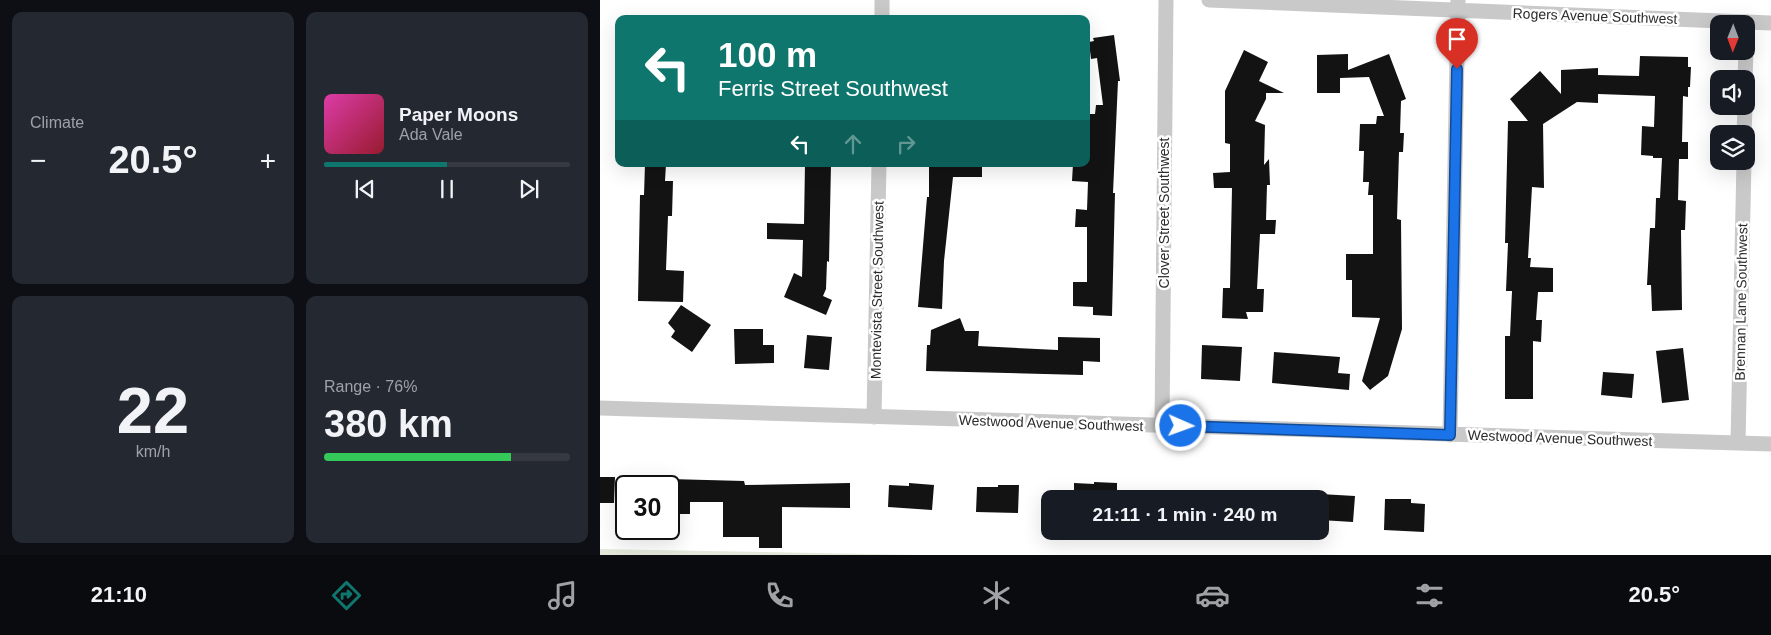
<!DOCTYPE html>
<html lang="en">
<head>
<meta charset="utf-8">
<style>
  body { margin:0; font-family:Helvetica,sans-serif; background:#242831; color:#f1f3f6; height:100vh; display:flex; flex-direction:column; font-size:19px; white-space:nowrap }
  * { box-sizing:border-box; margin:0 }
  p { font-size:16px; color:#9ea1a6 }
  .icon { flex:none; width:28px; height:28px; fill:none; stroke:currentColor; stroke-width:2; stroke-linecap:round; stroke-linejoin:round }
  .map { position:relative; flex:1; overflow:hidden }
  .panel { display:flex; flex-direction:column; gap:12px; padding:12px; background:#0d0f14; width:600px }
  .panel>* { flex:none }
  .top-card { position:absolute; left:15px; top:15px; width:475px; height:152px; border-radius:10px; box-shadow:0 5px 20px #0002; background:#0f766e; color:#fff; overflow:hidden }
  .needle { width:32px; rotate:181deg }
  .tools { position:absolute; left:1110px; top:15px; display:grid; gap:10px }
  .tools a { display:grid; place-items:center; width:45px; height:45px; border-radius:10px; background:#171b24; box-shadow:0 5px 20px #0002; font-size:25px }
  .speed { position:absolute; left:15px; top:475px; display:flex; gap:10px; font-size:25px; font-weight:700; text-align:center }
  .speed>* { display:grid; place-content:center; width:65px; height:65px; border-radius:50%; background:#171b24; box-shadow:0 5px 20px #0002; line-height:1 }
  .speed .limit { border:2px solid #111; border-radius:8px; background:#fff; color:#111 }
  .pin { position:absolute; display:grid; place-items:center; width:42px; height:42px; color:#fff; margin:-51px -21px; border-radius:50% 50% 50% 0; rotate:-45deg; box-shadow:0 0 5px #0007 }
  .pin .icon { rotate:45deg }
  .me { position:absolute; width:55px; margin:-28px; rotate:92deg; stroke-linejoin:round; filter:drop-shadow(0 0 4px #0008) }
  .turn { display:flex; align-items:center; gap:18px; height:105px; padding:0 20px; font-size:22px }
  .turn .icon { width:65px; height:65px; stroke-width:2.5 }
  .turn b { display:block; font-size:35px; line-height:42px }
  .lanes { display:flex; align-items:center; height:48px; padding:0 20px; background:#0003; justify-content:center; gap:25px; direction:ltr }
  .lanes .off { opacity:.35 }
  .big { font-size:38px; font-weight:700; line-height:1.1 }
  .panel .card { flex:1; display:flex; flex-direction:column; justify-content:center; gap:8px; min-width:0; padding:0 18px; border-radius:10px; background:#242831 }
  .panel .dial { align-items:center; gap:0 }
  .dial b { font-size:65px; line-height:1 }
  .song { display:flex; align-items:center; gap:15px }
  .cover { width:60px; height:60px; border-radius:8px; background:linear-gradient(135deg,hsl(320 70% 55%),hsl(350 70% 35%)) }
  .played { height:5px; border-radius:2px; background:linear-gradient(90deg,#0f766e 50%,#363941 50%) }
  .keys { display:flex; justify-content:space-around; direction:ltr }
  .heat { display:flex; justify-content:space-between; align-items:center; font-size:28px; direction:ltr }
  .charge { height:8px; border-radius:4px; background:linear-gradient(90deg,#34c759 76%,#363941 0) }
  .panel .tiles { flex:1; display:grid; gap:12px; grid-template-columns:repeat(2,1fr) }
  .trip { position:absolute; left:441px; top:490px; width:288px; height:50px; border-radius:10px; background:#171b24; box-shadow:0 5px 20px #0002; font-weight:700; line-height:50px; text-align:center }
  .tab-bar { display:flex; height:80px; justify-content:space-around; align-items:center; background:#090b0e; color:#9ea1a6 }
  .tab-bar .icon { width:35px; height:35px }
  .tab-bar .on { color:#0f766e }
  .tab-bar b { font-size:22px; color:#f1f3f6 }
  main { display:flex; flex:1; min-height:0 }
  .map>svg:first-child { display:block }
  .green { fill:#e3e9da }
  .building { fill:#131313 }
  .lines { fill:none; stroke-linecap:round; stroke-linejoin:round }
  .street { stroke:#c9c9c9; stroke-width:15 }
  .route-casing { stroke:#114b97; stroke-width:12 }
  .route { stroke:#1a73e8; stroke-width:9 }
  .labels { text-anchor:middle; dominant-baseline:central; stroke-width:5; stroke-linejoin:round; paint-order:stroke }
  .street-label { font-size:14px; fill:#2c2c2c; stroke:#fff }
</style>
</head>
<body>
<main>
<section class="panel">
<div class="tiles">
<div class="card"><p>Climate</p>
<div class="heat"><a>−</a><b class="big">20.5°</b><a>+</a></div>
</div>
<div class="card">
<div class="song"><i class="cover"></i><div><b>Paper Moons</b><p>Ada Vale</p></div></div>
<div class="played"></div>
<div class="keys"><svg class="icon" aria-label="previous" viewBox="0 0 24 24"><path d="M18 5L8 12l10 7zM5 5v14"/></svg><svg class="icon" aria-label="pause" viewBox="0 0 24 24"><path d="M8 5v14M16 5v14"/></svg><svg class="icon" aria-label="next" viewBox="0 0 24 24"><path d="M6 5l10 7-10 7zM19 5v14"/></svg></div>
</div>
<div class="card dial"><b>22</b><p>km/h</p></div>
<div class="card"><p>Range · 76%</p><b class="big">380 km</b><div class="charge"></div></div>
</div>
</section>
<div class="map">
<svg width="1171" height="555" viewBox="0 0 1171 555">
  <rect width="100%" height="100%" fill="#fff"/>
  <path class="green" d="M0,549L324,555H0Z"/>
  <path class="building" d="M514,35L520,81H518L513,193H515L512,316L493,315V307L473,306V282H487V227H475L476,209L487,210L488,182L472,181L473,164H486V114H495L496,105H503L497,58L491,59L489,42L494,41L493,38Z
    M644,50L668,62L659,81L684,93H666V99L655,121L665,125L664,165L669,159L670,185H667L666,220H676L675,234H660L657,289H664L663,312H646L648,319L622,318L623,288H630L632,188H614L613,173L630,172V144L625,143V91Z
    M748,54V70L789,54L806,99L801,101L800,133H804L803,152H799L797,219L801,220L802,329L788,376L770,390L762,381L780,318L752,317V280H746V254H773V195H768L769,182H763L764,151H759L760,124H776L777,116H784L769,77L740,78V93H717V55Z
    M1040,56L1088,57V67H1091L1090,87H1088V97L1083,96L1082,142H1088V159H1079L1078,200L1086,201L1085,230H1081L1082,310L1052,311L1051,285H1047L1050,228H1055L1056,198H1060L1062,158H1053V156L1041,155L1042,126L1054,127L1055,96L998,94V103L977,102L943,124L944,188L932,187L928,258H931L930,267L953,268V292H938L936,320H942L941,342L933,341V399H905V336H910L912,291H906L908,243H905L908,121H928L910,99L940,71L961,94V70L998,68V75L1039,76Z
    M45,164H66L65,181H73L72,216H68L66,270L84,271L83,302L38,301L40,195H44Z
    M205,164H231L229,262L227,261L226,289L223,296L232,300L226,315L184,297L194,273L202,277L203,240L167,239V223L204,224Z
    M329,164H382V177H353L344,261L342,309L318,307L327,197H329Z
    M81,305L111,325L92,352L71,337L75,331L68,323Z
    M360,318L365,331H379L378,346L458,350V337L500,338V362L483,361V375L326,371L327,345H330L331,330Z
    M134,329H163V345H174V363L135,364Z
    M207,335L232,337L229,370L204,368Z
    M602,345L642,347L640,381L601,379Z
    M1083,348L1089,400L1062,403L1056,351Z
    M674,352L740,357L738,373L750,374L749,390L672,383Z
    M1003,372L1034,374L1032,398L1001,395Z
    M0,477H15L14,503H0Z
    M69,479L144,481L145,485L250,483V508L182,507V548H159V537H123V502H90V514H71V504H69Z
    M494,482L517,483V499H474V483L494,484Z
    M309,483L334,485L332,510L288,507L289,485L309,486Z
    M398,485H419L418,513L376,512L377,487H398Z
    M720,494L755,496L753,522L720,520Z
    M785,499H811V503L825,504L824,532L784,530Z"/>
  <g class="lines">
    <path class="street" d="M609,0L1171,23
      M282,19V0
      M1146,37L1147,22
      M1145,79L1146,51
      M1144,134L1145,106
      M0,408L1171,444
      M274,417L279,164
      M562,426L566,0
      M850,435L858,0
      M1138,443L1144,161"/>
  </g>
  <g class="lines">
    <defs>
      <path id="route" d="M581,426L850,435L857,69"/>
    </defs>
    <use href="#route" class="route-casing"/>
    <use href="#route" class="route"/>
  </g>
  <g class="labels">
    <g class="street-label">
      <text transform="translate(995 16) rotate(2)">Rogers Avenue Southwest</text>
      <text transform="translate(564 213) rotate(-90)">Clover Street Southwest</text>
      <text transform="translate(277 290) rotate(-89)">Montevista Street Southwest</text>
      <text transform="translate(1141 302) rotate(-89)">Brennan Lane Southwest</text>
      <text transform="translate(451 423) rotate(2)">Westwood Avenue Southwest</text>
      <text transform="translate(960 438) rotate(2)">Westwood Avenue Southwest</text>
    </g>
  </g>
</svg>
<div class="tools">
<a><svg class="needle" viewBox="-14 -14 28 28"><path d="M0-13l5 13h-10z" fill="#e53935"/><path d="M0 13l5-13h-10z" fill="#9ea1a6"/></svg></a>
<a><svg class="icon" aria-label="sound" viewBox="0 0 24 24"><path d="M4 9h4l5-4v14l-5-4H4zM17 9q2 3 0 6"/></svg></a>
<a><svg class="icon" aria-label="layers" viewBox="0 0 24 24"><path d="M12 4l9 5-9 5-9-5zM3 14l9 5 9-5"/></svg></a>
</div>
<div class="speed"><div class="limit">30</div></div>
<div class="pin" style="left:857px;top:69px;background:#d93025"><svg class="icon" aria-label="arrive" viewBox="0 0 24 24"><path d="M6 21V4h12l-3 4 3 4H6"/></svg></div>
<svg class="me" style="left:581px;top:426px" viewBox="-20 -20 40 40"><circle r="17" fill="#1a73e8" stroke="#fff" stroke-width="3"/><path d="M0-11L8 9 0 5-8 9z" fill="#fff"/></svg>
<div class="trip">21:11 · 1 min · 240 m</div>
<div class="top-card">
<div class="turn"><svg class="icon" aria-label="left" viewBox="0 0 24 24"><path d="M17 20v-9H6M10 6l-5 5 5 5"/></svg><div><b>100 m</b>Ferris Street Southwest</div></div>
<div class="lanes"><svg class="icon" aria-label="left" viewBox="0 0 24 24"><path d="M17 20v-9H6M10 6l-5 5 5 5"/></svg><svg class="icon off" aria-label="ahead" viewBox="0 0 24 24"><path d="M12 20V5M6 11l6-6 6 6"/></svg><svg class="icon off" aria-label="right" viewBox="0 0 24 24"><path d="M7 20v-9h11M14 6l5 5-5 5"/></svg></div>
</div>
</div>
</main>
<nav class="tab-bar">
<b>21:10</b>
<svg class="icon on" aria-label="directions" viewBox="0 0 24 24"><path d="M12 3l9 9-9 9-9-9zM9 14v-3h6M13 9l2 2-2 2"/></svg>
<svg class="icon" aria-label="music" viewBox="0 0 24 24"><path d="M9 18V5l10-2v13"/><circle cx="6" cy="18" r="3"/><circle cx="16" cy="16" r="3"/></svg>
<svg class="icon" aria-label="phone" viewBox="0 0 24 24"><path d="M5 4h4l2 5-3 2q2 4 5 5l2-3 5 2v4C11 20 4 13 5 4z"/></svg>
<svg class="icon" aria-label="climate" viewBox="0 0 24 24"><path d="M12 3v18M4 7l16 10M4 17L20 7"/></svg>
<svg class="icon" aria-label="car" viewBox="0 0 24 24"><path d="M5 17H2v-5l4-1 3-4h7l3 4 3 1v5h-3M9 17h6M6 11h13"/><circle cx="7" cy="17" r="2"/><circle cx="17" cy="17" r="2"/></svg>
<svg class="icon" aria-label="filters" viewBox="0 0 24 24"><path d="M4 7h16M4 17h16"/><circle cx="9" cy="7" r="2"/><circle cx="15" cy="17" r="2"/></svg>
<b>20.5°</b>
</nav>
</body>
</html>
